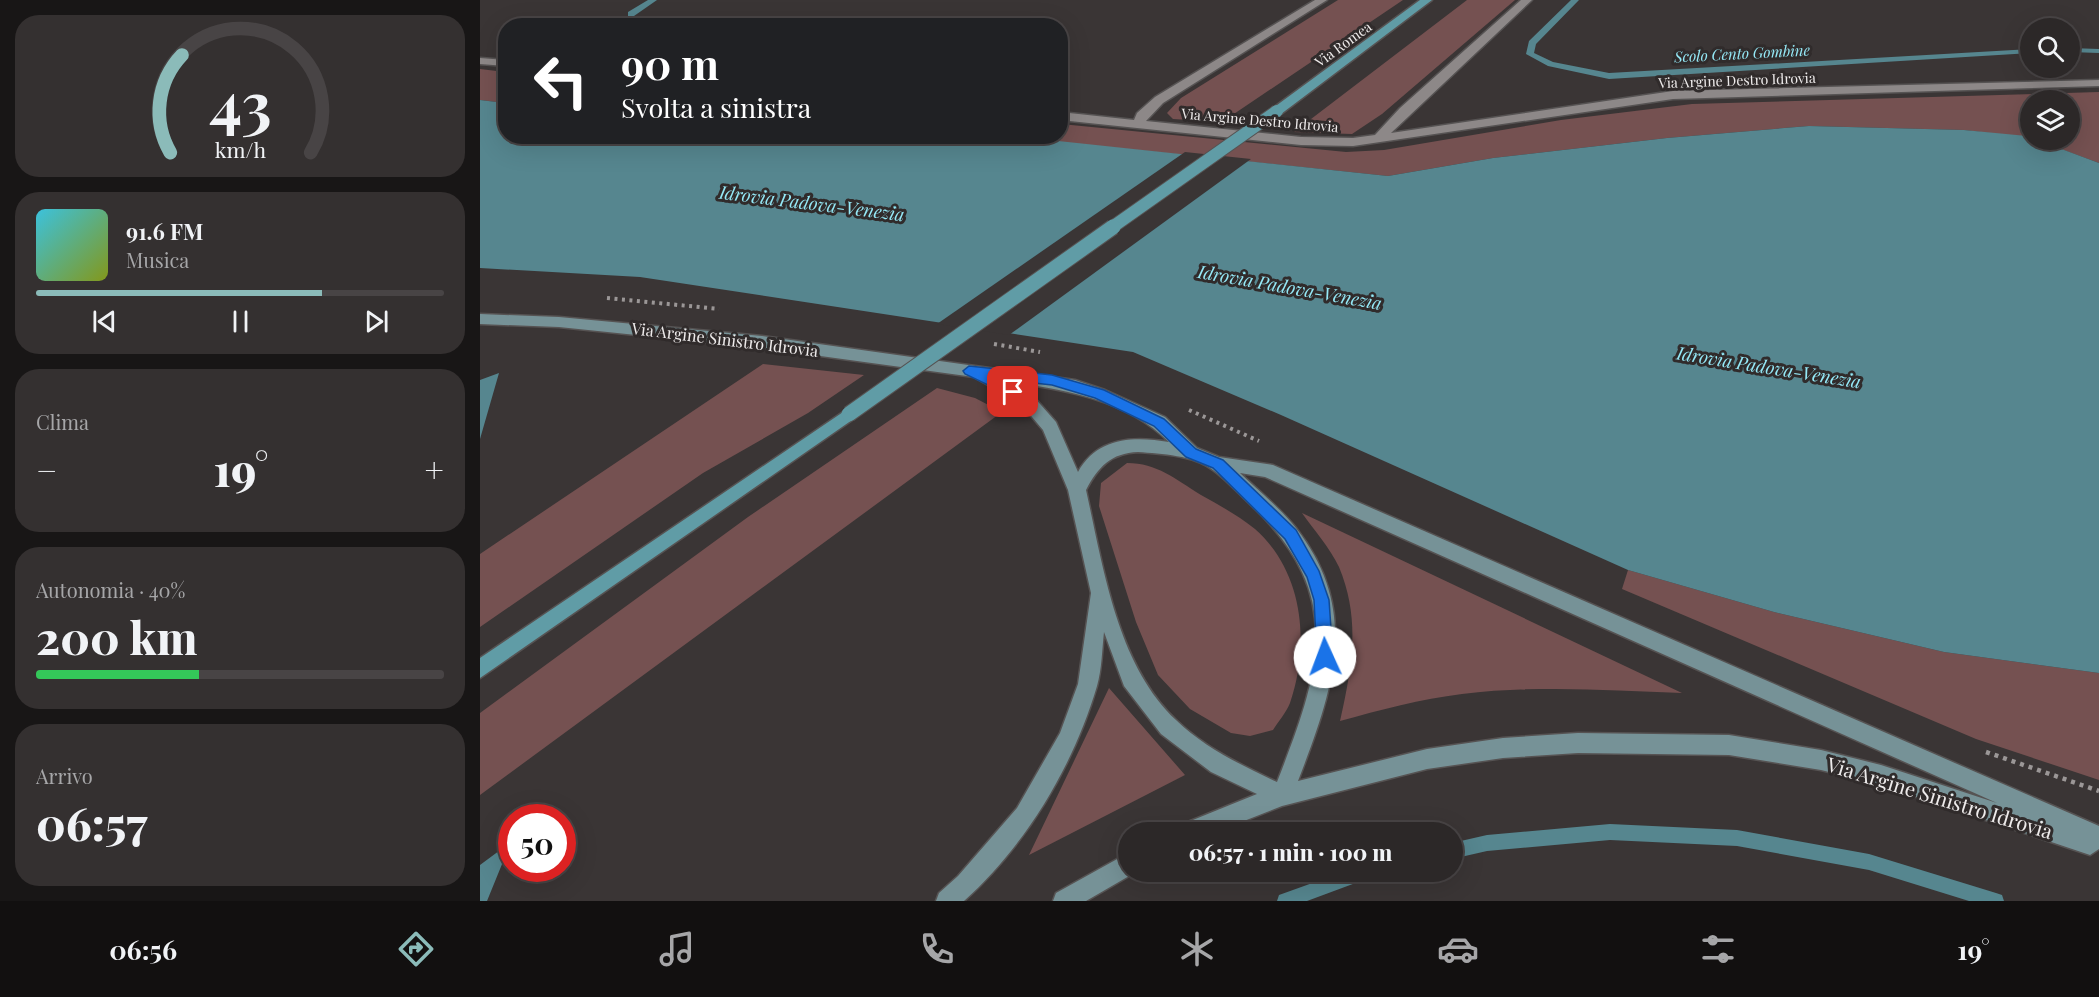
<!DOCTYPE html>
<html lang="it">
<head>
<meta charset="utf-8">
<style>
  body { margin:0; font-family:"Playfair Display",serif; background:#343030; color:#f1f3f6; height:100vh; display:flex; flex-direction:column; font-size:22px; white-space:nowrap }
  * { box-sizing:border-box; margin:0 }
  p { font-size:20px; color:#a6a6a8 }
  .icon { flex:none; width:33px; height:33px; fill:none; stroke:currentColor; stroke-width:2; stroke-linecap:round; stroke-linejoin:round }
  .map { position:relative; flex:1; overflow:hidden }
  .panel { display:flex; flex-direction:column; gap:15px; padding:15px; background:#181616; width:480px }
  .panel>* { flex:none }
  .banner { position:absolute; left:18px; top:18px; width:570px; height:126px; border-radius:24px; box-shadow:0 6px 24px #0002,0 0 0 2px #484445; background:#202124; color:#fff; overflow:hidden }
  .fabs { position:absolute; left:1540px; top:18px; display:grid; gap:12px }
  .fabs a { display:grid; place-items:center; width:60px; height:60px; border-radius:50%; background:#2c2828; box-shadow:0 6px 24px #0002,0 0 0 2px #484445; font-size:30px }
  .speed { position:absolute; left:18px; top:804px; display:flex; gap:12px; font-size:30px; font-weight:700; text-align:center }
  .speed>* { display:grid; place-content:center; width:78px; height:78px; border-radius:50%; background:#2c2828; box-shadow:0 6px 24px #0002,0 0 0 2px #484445; line-height:1 }
  .speed .limit { border:9px solid #d22; background:#fff; color:#111 }
  .pin { position:absolute; display:grid; place-items:center; width:51px; height:51px; color:#fff; margin:-26px; border-radius:12px; box-shadow:0 3px 9px #0006 }
  .me { position:absolute; width:66px; margin:-33px; rotate:358deg; stroke-linejoin:round; filter:drop-shadow(0 0 4px #0008) }
  .turn { display:flex; align-items:center; gap:21px; height:126px; padding:0 24px; font-size:27px }
  .turn .icon { width:78px; height:78px; stroke-width:2.5 }
  .turn b { display:block; font-size:42px; line-height:51px }
  .big { font-size:45px; font-weight:800; line-height:1.1 }
  .panel .tile { flex:1; display:flex; flex-direction:column; justify-content:center; gap:9px; min-width:0; padding:0 21px; border-radius:24px; background:#343030 }
  .panel .dial { align-items:center; gap:0 }
  .dial svg { height:156px; overflow:visible; fill:none; stroke:#484445; stroke-width:7; stroke-linecap:round; text-anchor:middle }
  .dial text { fill:#f1f3f6; stroke:none }
  .song { display:flex; align-items:center; gap:18px }
  .cover { width:72px; height:72px; border-radius:9px; background:linear-gradient(135deg,hsl(190 70% 55%),hsl(70 70% 35%)) }
  .played { height:6px; border-radius:3px; background:linear-gradient(90deg,#8bbbb9 70%,#484445 70%) }
  .keys { display:flex; justify-content:space-around; direction:ltr }
  .heat { display:flex; justify-content:space-between; align-items:center; font-size:33px; direction:ltr }
  .charge { height:9px; border-radius:4px; background:linear-gradient(90deg,#34c759 40%,#484445 0) }
  .trip { position:absolute; left:638px; top:822px; width:345px; height:60px; border-radius:30px; background:#2c2828; box-shadow:0 6px 24px #0002,0 0 0 2px #484445; font-weight:800; line-height:60px; text-align:center }
  .menu { display:flex; height:96px; justify-content:space-around; align-items:center; background:#121010; color:#a6a6a8 }
  .menu .icon { width:42px; height:42px }
  .menu .on { color:#8bbbb9 }
  .menu b { font-size:27px; color:#f1f3f6 }
  main { display:flex; flex:1; min-height:0 }
  .map>svg:first-child { display:block }
  .green { fill:#755151 }
  .water { fill:#56868f }
  .pier { fill:#3a3535 }
  .lines { fill:none; stroke-linecap:round; stroke-linejoin:round }
  .stream { fill:#56868f; fill-rule:evenodd }
  .minor-casing { stroke:#565353; stroke-width:3 }
  .secondary-casing { stroke:#565353; stroke-width:3 }
  .primary-casing { stroke:#565353; stroke-width:3 }
  .path-far1 { stroke:#9b9797; stroke-width:4; stroke-dasharray:3 4.5; stroke-linecap:butt }
  .path { stroke:#9b9797; stroke-width:4.5; stroke-dasharray:4 5; stroke-linecap:butt }
  .minor { fill:#8d8888; fill-rule:evenodd }
  .secondary { fill:#769297; fill-rule:evenodd }
  .primary { fill:#609ca6; fill-rule:evenodd }
  .primary-bridge-far1-casing { stroke:#565353; stroke-width:14; stroke-linecap:butt }
  .primary-bridge-casing { stroke:#565353; stroke-width:17; stroke-linecap:butt }
  .primary-bridge-far1 { stroke:#609ca6; stroke-width:12 }
  .primary-bridge { stroke:#609ca6; stroke-width:15 }
  .route { fill:#1a73e8; stroke:#114b97; stroke-width:1.5 }
  .labels { text-anchor:middle; dominant-baseline:central; stroke-width:6; stroke-linejoin:round; paint-order:stroke }
  .far-street-label { font-size:14px; fill:#eeebeb; stroke:#302b2b }
  .far-water-label { font-size:15px; font-style:italic; fill:#95e9f7; stroke:#302b2b }
  .street-label { font-size:16px; fill:#eeebeb; stroke:#302b2b }
  .water-label { font-size:18px; font-style:italic; fill:#95e9f7; stroke:#302b2b }
  .near-street-label { font-size:20px; fill:#eeebeb; stroke:#302b2b }
</style>
</head>
<body>
<main>
<section class="panel">
<div class="tile dial"><svg viewBox="0 0 100 80">
<path d="M14 69A42 42 0 1 1 86 69"/>
<path d="M14 69A42 42 0 0 1 20 19" stroke="#8bbbb9"/>
<text x="50" y="56" font-size="32" font-weight="700">43</text>
<text x="50" y="72" font-size="11">km/h</text>
</svg></div>
<div class="tile">
<div class="song"><i class="cover"></i><div><b>91.6 FM</b><p>Musica</p></div></div>
<div class="played"></div>
<div class="keys"><svg class="icon" aria-label="previous" viewBox="0 0 24 24"><path d="M18 5L8 12l10 7zM5 5v14"/></svg><svg class="icon" aria-label="pause" viewBox="0 0 24 24"><path d="M8 5v14M16 5v14"/></svg><svg class="icon" aria-label="next" viewBox="0 0 24 24"><path d="M6 5l10 7-10 7zM19 5v14"/></svg></div>
</div>
<div class="tile"><p>Clima</p>
<div class="heat"><a>−</a><b class="big">19°</b><a>+</a></div>
</div>
<div class="tile"><p>Autonomia · 40%</p><b class="big">200 km</b><div class="charge"></div></div>
<div class="tile"><p>Arrivo</p><b class="big">06:57</b></div>
</section>
<div class="map">
<svg width="1619" height="901" viewBox="0 0 1619 901">
  <rect width="100%" height="100%" fill="#3a3535"/>
  <path class="green" d="M858,0H923L742,122L693,119L687,113L701,98Z
    M987,0H1035L902,114L872,134L814,132Z
    M0,69L25,72V103L0,100Z
    M1619,92V163L1556,140H1590V100H1551V138L1484,130L1329,126L1187,138L1013,158L908,176L531,137L580,136L581,124L866,152L904,150L1081,120L1212,104Z
    M358,137H513L408,142Z
    M283,364L384,375L328,413L223,473L0,627V554Z
    M457,388L495,398L522,412L0,795V713L268,517Z
    M647,463C677,463 695,479 721,495C739,505 759,516 775,529C824,572 830,645 810,703C806,713 798,722 793,730L770,736L751,733L710,709L678,675L656,622L619,506L621,483Z
    M822,513L1202,693C1129,690 1055,685 982,694C941,699 900,710 860,721C872,667 881,620 859,567C850,548 834,530 822,513Z
    M1148,570L1294,612L1464,652L1619,673V780L1496,739L1142,589Z
    M629,688L705,775L549,855Z"/>
  <path class="water" d="M0,100L25,103L26,136H358L408,142L531,136L908,176L1013,158L1187,138L1329,126L1484,130L1547,136L1619,163V673L1464,652L1294,612L1148,570L801,415L653,352L160,277L0,268Z
    M19,373L0,439V380Z
    M31,842L7,901H0V865Z"/>
  <path class="pier" d="M705,152L771,159L529,335L457,324Z"/>
  <g class="lines">
    <path class="stream" d="M168,0H177L154,16H148V12Z
      M1091,0H1099L1056,44L1054,53L1073,62L1129,73L1551,49V53L1129,79L1068,66L1046,54L1049,41Z
      M1590,48L1619,49V53L1590,52Z
      M1130,824L1257,830L1389,854L1516,893L1522,895L1524,901H1489L1389,870L1257,846L1130,840L1007,851L972,859V843L1007,835Z
      M863,872H891L889,878L827,901H797L799,895Z"/>
    <defs>
      <path id="minor" d="M835,0H847L683,103L666,121L821,137L873,138L895,135L920,108L1041,0H1052L911,133L1193,91L1619,80V86L1193,99L873,146L821,145L580,120V112L654,120L657,113L675,97Z
        M0,58L26,60V66L0,64Z"/>
      <path id="secondary" d="M0,314L79,317L282,336L595,380L625,390L685,417L717,448L739,457L793,465L1619,826V849L1610,855L1401,785L1341,770L1249,755L1098,753L1023,758L947,769L802,806L736,832H700L703,824L777,794L731,772L681,734L644,686L624,632C622,649 622,669 617,686C593,767 546,845 484,901H456L459,893L478,876L537,808L580,733L598,684L611,593L588,490L563,430L541,404L494,377L282,348L79,327L0,324ZM524,381C583,389 646,399 689,442C654,436 617,437 598,472L576,422L553,396ZM658,452C682,454 713,455 733,470C747,480 760,495 773,507C867,596 839,675 797,782C761,765 725,748 696,720C637,665 623,566 606,490C618,467 631,453 658,452ZM760,473L785,477L1517,803L1401,765L1341,750L1249,735L1098,733L1023,738L947,749L818,781C852,692 882,612 816,528C800,508 779,491 760,473Z
        M648,853V872H656L606,901H573L576,893Z"/>
      <path id="primary" d="M940,0H952L801,114H793V108Z
        M369,408L377,414L375,418L0,678V658Z"/>
    </defs>
    <use href="#minor" class="minor-casing"/>
    <use href="#secondary" class="secondary-casing"/>
    <use href="#primary" class="primary-casing"/>
    <path class="path-far1" d="M127,298L239,309
      M514,344L560,352
      M709,410L779,441"/>
    <path class="path" d="M1506,752L1619,791"/>
    <use href="#minor" class="minor"/>
    <use href="#secondary" class="secondary"/>
    <use href="#primary" class="primary"/>
    <defs>
      <path id="primary-bridge-far1" d="M631,228L797,111"/>
      <path id="primary-bridge" d="M369,414L633,227"/>
    </defs>
    <use href="#primary-bridge-far1" class="primary-bridge-far1-casing"/>
    <use href="#primary-bridge" class="primary-bridge-casing"/>
    <use href="#primary-bridge-far1" class="primary-bridge-far1"/>
    <use href="#primary-bridge" class="primary-bridge"/>
  </g>
  <path class="route" d="M489,366L572,375L624,390L684,419L716,449L743,460L816,530L839,571L849,600L853,657L851,662L845,664L840,662L837,657L834,600L827,577L805,539L733,468L706,457L674,426L615,398L572,385L518,379L537,388V395L533,397L485,374L483,371Z"/>
  <g class="labels">
    <g class="far-street-label">
      <text transform="translate(863 44) rotate(-36)">Via Romea</text>
      <text transform="translate(1257 80) rotate(-2)">Via Argine Destro Idrovia</text>
      <text transform="translate(780 120) rotate(5)">Via Argine Destro Idrovia</text>
    </g>
    <g class="far-water-label">
      <text transform="translate(1262 53) rotate(-3)">Scolo Cento Gombine</text>
    </g>
    <g class="street-label">
      <text transform="translate(245 339) rotate(7)">Via Argine Sinistro Idrovia</text>
    </g>
    <g class="water-label">
      <text transform="translate(332 203) rotate(7)">Idrovia Padova-Venezia</text>
      <text transform="translate(810 287) rotate(10)">Idrovia Padova-Venezia</text>
      <text transform="translate(1289 367) rotate(9)">Idrovia Padova-Venezia</text>
    </g>
    <g class="near-street-label">
      <text transform="translate(1460 797) rotate(17)">Via Argine Sinistro Idrovia</text>
    </g>
  </g>
</svg>
<div class="fabs">
<a><svg class="icon" aria-label="search" viewBox="0 0 24 24"><circle cx="10" cy="10" r="6"/><path d="M15 15l6 6"/></svg></a>
<a><svg class="icon" aria-label="layers" viewBox="0 0 24 24"><path d="M12 4l9 5-9 5-9-5zM3 14l9 5 9-5"/></svg></a>
</div>
<div class="speed"><div class="limit">50</div></div>
<div class="pin" style="left:533px;top:392px;background:#d93025"><svg class="icon" aria-label="arrive" viewBox="0 0 24 24"><path d="M6 21V4h12l-3 4 3 4H6"/></svg></div>
<svg class="me" style="left:845px;top:657px" viewBox="-20 -20 40 40"><circle r="19" fill="#fff"/><path d="M0-13L10 11 0 6-10 11z" fill="#1a73e8"/></svg>
<div class="trip">06:57 · 1 min · 100 m</div>
<div class="banner">
<div class="turn"><svg class="icon" aria-label="left" viewBox="0 0 24 24"><path d="M17 20v-9H6M10 6l-5 5 5 5"/></svg><div><b>90 m</b>Svolta a sinistra</div></div>
</div>
</div>
</main>
<nav class="menu">
<b>06:56</b>
<svg class="icon on" aria-label="directions" viewBox="0 0 24 24"><path d="M12 3l9 9-9 9-9-9zM9 14v-3h6M13 9l2 2-2 2"/></svg>
<svg class="icon" aria-label="music" viewBox="0 0 24 24"><path d="M9 18V5l10-2v13"/><circle cx="6" cy="18" r="3"/><circle cx="16" cy="16" r="3"/></svg>
<svg class="icon" aria-label="phone" viewBox="0 0 24 24"><path d="M5 4h4l2 5-3 2q2 4 5 5l2-3 5 2v4C11 20 4 13 5 4z"/></svg>
<svg class="icon" aria-label="climate" viewBox="0 0 24 24"><path d="M12 3v18M4 7l16 10M4 17L20 7"/></svg>
<svg class="icon" aria-label="car" viewBox="0 0 24 24"><path d="M5 17H2v-5l4-1 3-4h7l3 4 3 1v5h-3M9 17h6M6 11h13"/><circle cx="7" cy="17" r="2"/><circle cx="17" cy="17" r="2"/></svg>
<svg class="icon" aria-label="filters" viewBox="0 0 24 24"><path d="M4 7h16M4 17h16"/><circle cx="9" cy="7" r="2"/><circle cx="15" cy="17" r="2"/></svg>
<b>19°</b>
</nav>
</body>
</html>
